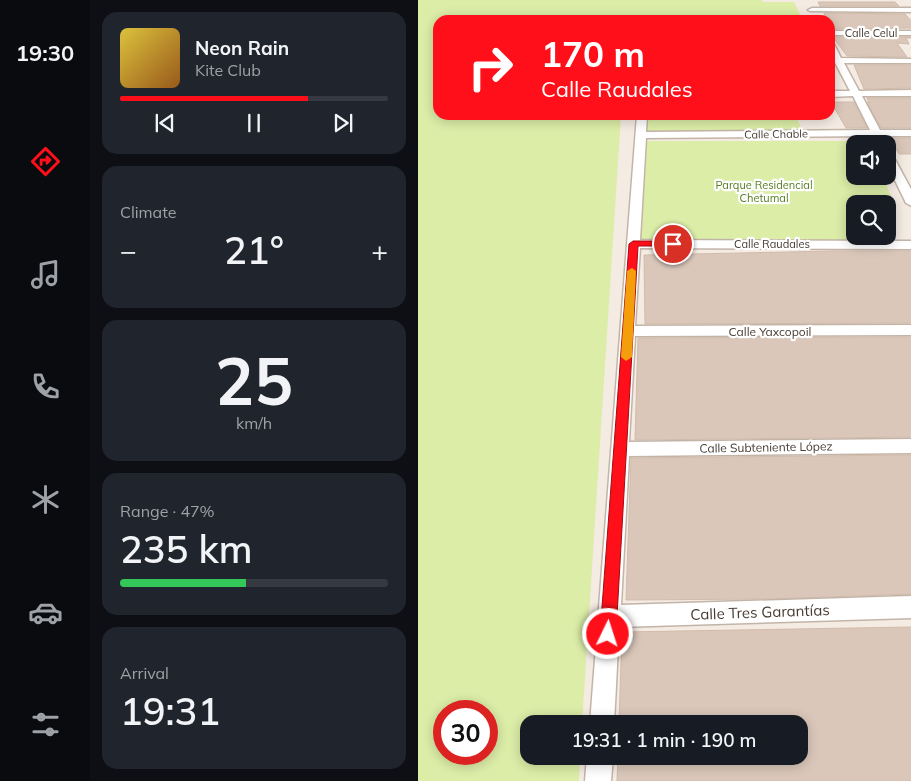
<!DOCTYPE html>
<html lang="en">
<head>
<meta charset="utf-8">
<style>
  body { margin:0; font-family:Mulish,sans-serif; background:#20242c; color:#f1f3f6; height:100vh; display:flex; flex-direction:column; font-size:19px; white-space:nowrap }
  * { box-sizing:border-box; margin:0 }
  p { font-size:16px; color:#9ea1a6 }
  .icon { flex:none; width:28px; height:28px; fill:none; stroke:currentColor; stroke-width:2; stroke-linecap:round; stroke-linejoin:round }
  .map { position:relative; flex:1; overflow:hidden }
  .details { display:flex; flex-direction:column; gap:12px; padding:12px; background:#0d0f14; width:328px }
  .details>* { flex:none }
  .top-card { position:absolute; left:15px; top:15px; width:402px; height:105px; border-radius:15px; box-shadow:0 2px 12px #0003; background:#ff0f19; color:#fff; overflow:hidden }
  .fabs { position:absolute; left:428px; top:135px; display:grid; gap:10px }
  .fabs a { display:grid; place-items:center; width:50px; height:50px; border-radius:10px; background:#171b24; box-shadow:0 2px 12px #0003; font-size:25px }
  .speed { position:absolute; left:15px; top:700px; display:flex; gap:10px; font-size:25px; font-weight:700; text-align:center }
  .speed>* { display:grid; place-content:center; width:65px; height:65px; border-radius:50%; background:#171b24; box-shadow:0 2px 12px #0003; line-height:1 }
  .speed .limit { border:8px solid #d22; background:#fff; color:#111 }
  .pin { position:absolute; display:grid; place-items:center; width:42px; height:42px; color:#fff; margin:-21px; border:2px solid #fff; border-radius:50%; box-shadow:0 1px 5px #0007 }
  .me { position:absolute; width:55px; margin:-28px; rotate:4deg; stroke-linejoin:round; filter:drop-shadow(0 0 4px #0008) }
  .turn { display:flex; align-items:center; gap:18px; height:105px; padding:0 25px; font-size:22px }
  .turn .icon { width:65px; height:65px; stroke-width:2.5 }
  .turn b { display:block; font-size:35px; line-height:42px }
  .big { font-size:38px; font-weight:600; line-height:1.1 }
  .details .tile { flex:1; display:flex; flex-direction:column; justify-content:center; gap:8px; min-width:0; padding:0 18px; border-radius:15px; background:#20242c }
  .details .dial { align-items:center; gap:0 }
  .dial b { font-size:65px; line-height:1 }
  .song { display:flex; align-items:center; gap:15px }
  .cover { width:60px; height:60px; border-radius:8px; background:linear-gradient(135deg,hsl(50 70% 55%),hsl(30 70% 35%)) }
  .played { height:5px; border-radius:2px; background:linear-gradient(90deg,#ff0f19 70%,#363941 70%) }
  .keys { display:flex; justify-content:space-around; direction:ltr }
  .heat { display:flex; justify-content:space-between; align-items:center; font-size:28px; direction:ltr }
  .charge { height:8px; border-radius:4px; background:linear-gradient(90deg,#34c759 47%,#363941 0) }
  .trip { position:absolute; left:102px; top:715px; width:288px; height:50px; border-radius:15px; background:#171b24; box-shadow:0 2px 12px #0003; font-weight:600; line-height:50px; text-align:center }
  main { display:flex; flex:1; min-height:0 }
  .dock { display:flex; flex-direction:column; width:90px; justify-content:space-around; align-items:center; background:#090b0e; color:#9ea1a6 }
  .dock .icon { width:35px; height:35px }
  .dock .selected { color:#ff0f19 }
  .dock b { font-size:22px; color:#f1f3f6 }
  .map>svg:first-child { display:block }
  .green { fill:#dbeda7; fill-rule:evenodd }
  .building { fill:#dac7ba; stroke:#d2bbaa }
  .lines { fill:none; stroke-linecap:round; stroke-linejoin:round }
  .minor-casing { stroke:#c3b4a8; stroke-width:3 }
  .minor { fill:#fff; fill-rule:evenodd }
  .route { fill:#ff0f19; stroke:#a60a10 }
  .slow { fill:#f59e0b }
  .labels { text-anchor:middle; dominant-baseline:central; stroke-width:4.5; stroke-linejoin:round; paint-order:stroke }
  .far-street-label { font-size:11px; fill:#463b33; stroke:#fff }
  .far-park-label { font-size:11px; fill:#557e20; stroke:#fff }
  .street-label { font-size:12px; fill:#463b33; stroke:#fff }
  .near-street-label { font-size:15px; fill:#463b33; stroke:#fff }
</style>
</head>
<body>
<main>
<nav class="dock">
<b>19:30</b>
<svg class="icon selected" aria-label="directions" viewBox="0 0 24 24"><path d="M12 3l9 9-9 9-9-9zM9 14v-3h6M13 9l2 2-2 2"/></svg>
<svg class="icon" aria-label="music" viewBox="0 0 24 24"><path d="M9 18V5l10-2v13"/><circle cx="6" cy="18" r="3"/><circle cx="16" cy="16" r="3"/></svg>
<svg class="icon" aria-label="phone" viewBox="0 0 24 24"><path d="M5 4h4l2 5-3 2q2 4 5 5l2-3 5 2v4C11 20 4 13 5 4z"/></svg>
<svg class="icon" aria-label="climate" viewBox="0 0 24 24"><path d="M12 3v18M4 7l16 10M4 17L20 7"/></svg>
<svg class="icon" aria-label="car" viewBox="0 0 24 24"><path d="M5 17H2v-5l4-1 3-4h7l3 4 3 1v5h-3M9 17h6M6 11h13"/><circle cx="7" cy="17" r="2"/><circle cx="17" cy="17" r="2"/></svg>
<svg class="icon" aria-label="filters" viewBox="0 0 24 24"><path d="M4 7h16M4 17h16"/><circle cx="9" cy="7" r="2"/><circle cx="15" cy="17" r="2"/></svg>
</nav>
<section class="details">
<div class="tile">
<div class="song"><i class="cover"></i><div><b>Neon Rain</b><p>Kite Club</p></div></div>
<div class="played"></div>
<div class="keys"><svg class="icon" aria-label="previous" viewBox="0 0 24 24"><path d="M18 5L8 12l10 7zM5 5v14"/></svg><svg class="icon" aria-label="pause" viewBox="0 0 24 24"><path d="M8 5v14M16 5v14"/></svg><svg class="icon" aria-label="next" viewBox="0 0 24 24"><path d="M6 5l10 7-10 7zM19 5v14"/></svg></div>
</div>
<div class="tile"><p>Climate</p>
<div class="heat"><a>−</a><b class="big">21°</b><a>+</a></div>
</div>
<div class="tile dial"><b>25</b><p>km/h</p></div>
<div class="tile"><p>Range · 47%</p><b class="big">235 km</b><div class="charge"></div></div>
<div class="tile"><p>Arrival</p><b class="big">19:31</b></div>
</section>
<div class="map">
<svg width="494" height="781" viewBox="0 0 494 781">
  <rect width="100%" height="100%" fill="#f4ebe3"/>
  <path class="green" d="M0,0H344L345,2H376L385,20H20V115H203L164,724H111V756H162L161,781H0ZM69,711V754H26V711Z
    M227,115H377L385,131L226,133Z
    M227,141H447L449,144H436V176H464L476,202L428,201L429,203L467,204H436V236H443L445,242L219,241Z"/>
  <path class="building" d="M400,2H477L481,6H402Z
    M406,13L487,14L494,22V28L412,29V20H403L401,16H407Z
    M415,37H492L493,38H488L491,44L479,43L489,57L429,56Z
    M436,65H494V88L446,89Z
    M449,98H494V128H463L449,102H451Z
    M413,102H436L449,128H428Z
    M471,138H494V154H481Z
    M416,251H494V323L227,324L226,255Z
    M494,337V437L217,440L220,338Z
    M494,455V594L349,599L208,600L213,458Z
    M494,627V781H199L200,756H381V724H201L204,632Z"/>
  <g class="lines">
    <defs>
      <path id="minor" d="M394,8H494V12L392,11L390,10Z
        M412,31H494V35H412Z
        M412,42L416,44L423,58L494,59V63H426L441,91L494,90V96H444L462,130H494V136H465L467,140L462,143L458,142L455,136L228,138L222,240L494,241V249L222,248L217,326L494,325V335L217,336L211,442L494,439V453L211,456L203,605L494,596V618L201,627L196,724H172L219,115H229L228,132L452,130L435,96L412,97V91H432L412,53Z
        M469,151L474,154L494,191V206L488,203L469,164Z
        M169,756H195L193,781H167Z"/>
    </defs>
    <use href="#minor" class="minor-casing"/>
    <use href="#minor" class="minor"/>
  </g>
  <path class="route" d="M255,241L258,242V246H220L198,634L195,640L190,642L185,640L182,634L211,244L215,241Z"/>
  <path class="slow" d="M214,268L218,271L214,357L208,361L203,357L209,271Z"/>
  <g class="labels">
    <g class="far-street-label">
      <text x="453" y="33">Calle Celul</text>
      <text transform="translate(358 134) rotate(-1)">Calle Chable</text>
      <text x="354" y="244">Calle Raudales</text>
    </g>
    <g class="far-park-label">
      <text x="346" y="185">Parque Residencial<tspan x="346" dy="13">Chetumal</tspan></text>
    </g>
    <g class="street-label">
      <text x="352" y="331">Calle Yaxcopoil</text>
      <text transform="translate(348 447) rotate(-1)">Calle Subteniente López</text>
    </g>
    <g class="near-street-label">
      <text transform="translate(342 612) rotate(-2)">Calle Tres Garantías</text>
    </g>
  </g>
</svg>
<div class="fabs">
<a><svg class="icon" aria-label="sound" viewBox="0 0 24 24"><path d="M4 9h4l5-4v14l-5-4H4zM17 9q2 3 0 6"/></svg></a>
<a><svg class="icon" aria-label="search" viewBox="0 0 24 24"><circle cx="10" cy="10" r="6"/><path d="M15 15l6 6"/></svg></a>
</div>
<div class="speed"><div class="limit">30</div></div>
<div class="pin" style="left:255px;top:244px;background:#d93025"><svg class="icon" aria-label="arrive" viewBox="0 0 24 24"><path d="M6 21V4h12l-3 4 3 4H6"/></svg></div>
<svg class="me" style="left:190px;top:634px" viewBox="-20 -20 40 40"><circle r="17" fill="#ff0f19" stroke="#fff" stroke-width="3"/><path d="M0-11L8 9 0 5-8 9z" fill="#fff"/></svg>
<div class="trip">19:31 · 1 min · 190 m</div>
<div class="top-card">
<div class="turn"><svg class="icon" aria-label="right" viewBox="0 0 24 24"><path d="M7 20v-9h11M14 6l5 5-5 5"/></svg><div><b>170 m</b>Calle Raudales</div></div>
</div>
</div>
</main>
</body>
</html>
